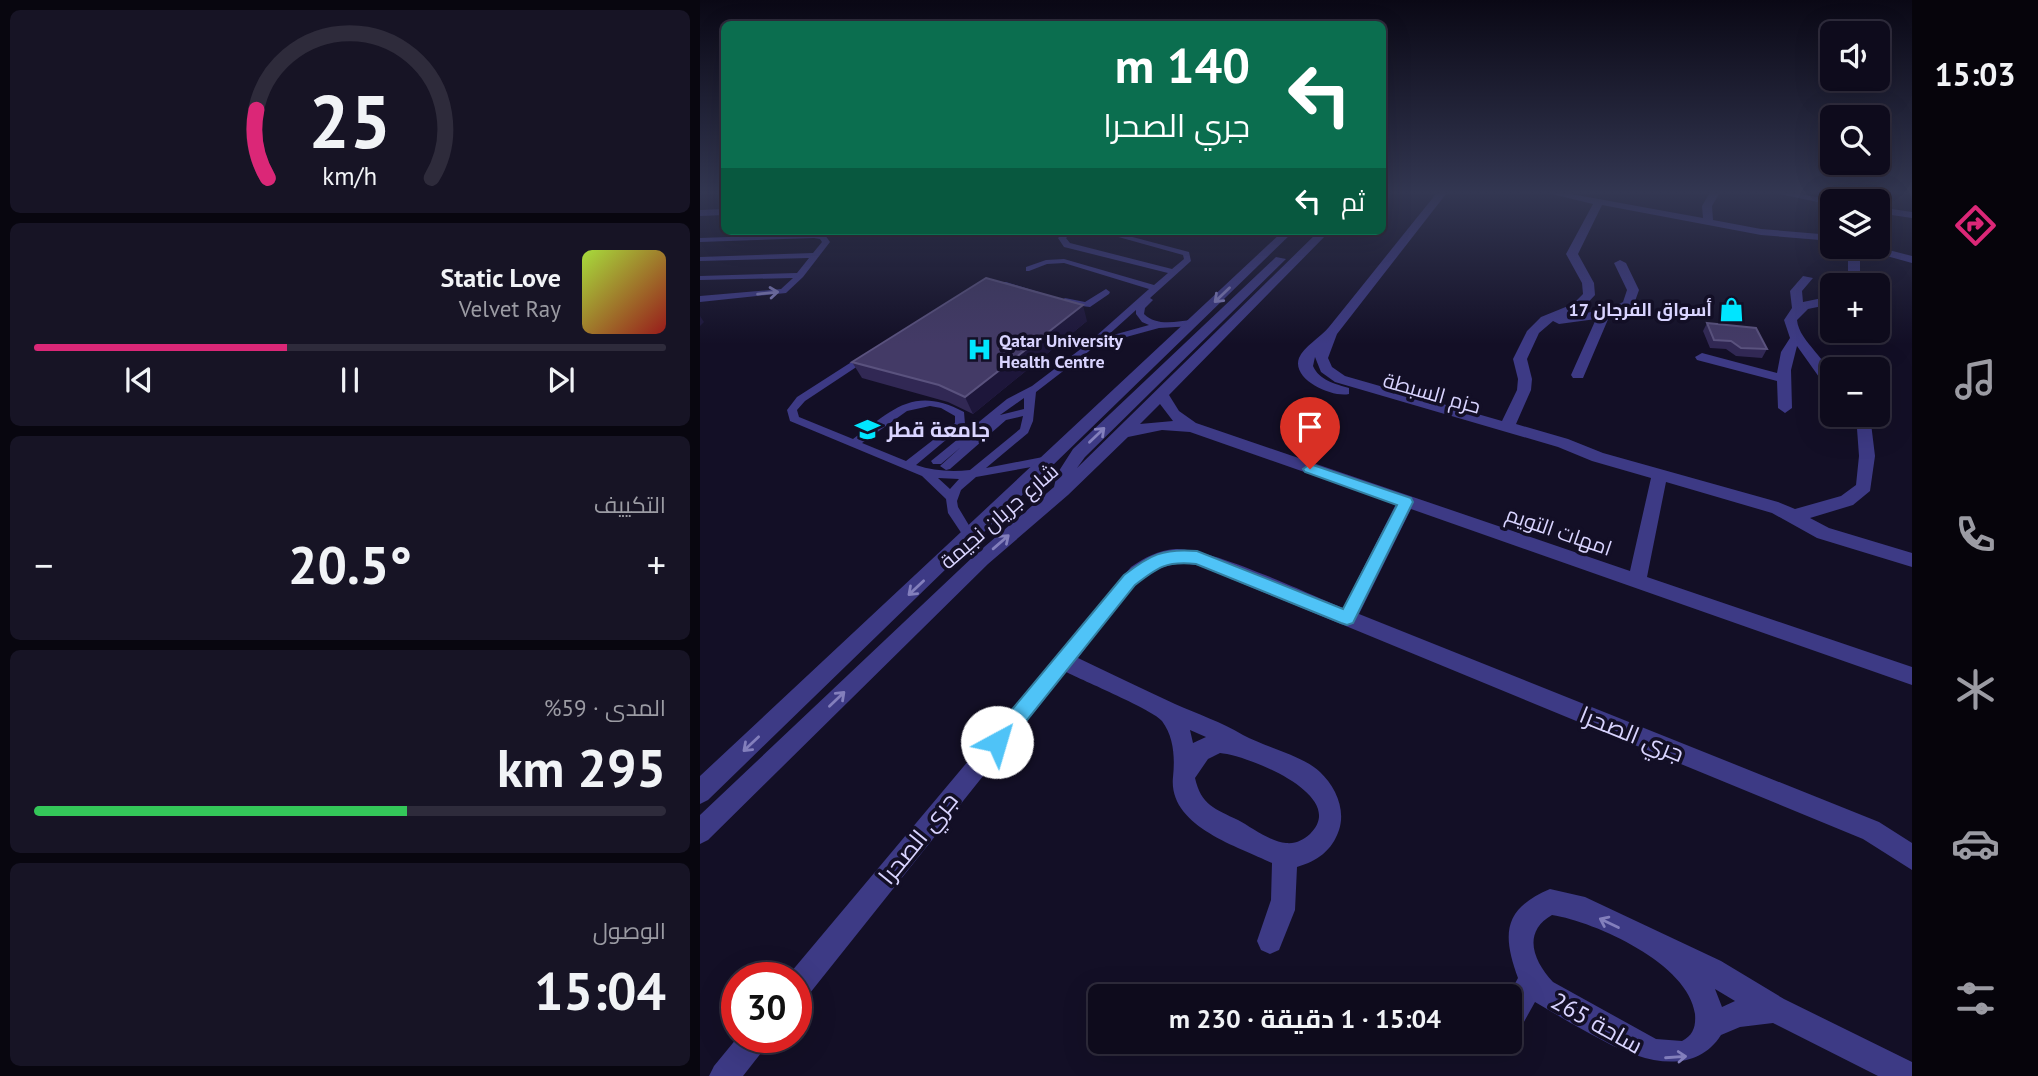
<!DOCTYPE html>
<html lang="ar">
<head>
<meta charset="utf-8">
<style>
  body { margin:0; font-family:"PT Sans",Cairo,sans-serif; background:#171425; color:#f1f3f6; direction:rtl; height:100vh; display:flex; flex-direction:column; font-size:26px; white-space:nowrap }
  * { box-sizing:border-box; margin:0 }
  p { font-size:23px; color:#9b9ba3 }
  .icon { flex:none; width:38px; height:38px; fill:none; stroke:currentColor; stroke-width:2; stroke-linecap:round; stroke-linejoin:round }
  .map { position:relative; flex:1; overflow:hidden; direction:ltr }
  .drawer { display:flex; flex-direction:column; gap:10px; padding:10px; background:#08060f; width:700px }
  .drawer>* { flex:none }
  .hud { position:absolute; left:21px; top:21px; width:665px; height:214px; border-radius:10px; box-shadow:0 7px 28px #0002,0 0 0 2px #2e2b3b; direction:rtl; background:#0b6e4f; color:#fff; overflow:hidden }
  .controls { position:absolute; left:1120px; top:21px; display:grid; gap:14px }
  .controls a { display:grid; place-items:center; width:70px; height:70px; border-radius:10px; background:#0e0b1c; box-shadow:0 7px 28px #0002,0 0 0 2px #2e2b3b; font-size:35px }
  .speed { position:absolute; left:21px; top:962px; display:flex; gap:14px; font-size:35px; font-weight:700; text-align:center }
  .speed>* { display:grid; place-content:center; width:91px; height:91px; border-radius:50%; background:#0e0b1c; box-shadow:0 7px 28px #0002,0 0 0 2px #2e2b3b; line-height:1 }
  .speed .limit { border:10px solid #d22; background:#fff; color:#111 }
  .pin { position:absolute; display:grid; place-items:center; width:60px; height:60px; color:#fff; margin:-72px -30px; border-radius:50% 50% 50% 0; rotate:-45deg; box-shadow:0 0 7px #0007 }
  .pin .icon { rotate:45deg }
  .me { position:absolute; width:77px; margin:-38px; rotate:39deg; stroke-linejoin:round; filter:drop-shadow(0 0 5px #0008) }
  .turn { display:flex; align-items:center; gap:24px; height:147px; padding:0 21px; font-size:32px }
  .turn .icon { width:91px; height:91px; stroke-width:2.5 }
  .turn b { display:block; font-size:49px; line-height:60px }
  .then { display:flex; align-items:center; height:66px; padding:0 21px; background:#0003; gap:14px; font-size:26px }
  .big { font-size:52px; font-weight:700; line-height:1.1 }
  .drawer .card { flex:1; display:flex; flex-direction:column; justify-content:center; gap:10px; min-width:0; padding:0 24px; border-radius:10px; background:#171425 }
  .drawer .dial { align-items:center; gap:0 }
  .dial svg { height:182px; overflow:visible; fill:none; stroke:#2e2b3b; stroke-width:7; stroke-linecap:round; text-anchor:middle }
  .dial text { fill:#f1f3f6; stroke:none }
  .song { display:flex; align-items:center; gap:21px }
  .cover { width:84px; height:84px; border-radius:10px; background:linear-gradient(135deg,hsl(80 70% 55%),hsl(0 70% 35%)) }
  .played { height:7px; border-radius:4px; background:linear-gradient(90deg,#db2777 40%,#2e2b3b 40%) }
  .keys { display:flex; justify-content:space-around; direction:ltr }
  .heat { display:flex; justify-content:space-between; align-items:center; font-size:38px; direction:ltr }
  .charge { height:10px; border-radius:5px; background:linear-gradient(90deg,#34c759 59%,#2e2b3b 0) }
  .trip { position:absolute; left:388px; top:984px; width:434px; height:70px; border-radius:10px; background:#0e0b1c; box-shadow:0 7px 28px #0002,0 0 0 2px #2e2b3b; font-weight:700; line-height:70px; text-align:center; direction:rtl }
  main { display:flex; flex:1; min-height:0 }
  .menu { display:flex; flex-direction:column; width:126px; justify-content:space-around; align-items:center; background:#06040b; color:#9b9ba3 }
  .menu .icon { width:49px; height:49px }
  .menu .current { color:#db2777 }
  .menu b { font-size:32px; color:#f1f3f6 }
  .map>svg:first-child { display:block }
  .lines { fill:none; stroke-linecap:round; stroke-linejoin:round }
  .service { fill:#3d3a85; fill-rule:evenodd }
  .minor { fill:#3d3a85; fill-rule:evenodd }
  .wall { fill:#312854 }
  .shaded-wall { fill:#1d163a }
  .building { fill:#433a66; stroke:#5a527e; stroke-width:2 }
  .oneway { stroke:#837fbc }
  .route { fill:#4fc3f7; stroke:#337fa1; stroke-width:2 }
  .labels { text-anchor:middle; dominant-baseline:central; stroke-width:7; stroke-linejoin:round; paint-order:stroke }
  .far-poi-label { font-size:18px; font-weight:bold; fill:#d9d4ff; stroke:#130f26; text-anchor:end }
  .street-label { font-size:21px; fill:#d9d4ff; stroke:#130f26 }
  .poi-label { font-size:21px; font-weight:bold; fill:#d9d4ff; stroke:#130f26; text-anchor:start }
  .near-street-label { font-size:24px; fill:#d9d4ff; stroke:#130f26 }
</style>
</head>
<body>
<main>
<nav class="menu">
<b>15:03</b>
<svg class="icon current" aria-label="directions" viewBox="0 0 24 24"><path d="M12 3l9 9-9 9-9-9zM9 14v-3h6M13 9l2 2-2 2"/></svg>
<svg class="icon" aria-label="music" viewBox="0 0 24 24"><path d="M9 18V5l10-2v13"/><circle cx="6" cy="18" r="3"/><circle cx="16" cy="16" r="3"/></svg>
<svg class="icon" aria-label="phone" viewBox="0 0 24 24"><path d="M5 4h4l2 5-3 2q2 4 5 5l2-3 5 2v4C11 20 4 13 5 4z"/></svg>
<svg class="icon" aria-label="climate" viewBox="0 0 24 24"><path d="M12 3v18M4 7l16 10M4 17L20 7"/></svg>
<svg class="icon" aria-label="car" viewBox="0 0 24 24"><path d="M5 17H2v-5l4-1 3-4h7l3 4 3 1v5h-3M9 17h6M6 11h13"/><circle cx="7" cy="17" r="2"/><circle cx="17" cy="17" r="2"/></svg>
<svg class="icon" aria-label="filters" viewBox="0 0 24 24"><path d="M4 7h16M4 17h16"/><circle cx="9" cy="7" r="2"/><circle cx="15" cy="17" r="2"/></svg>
</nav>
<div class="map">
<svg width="1212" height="1076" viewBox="0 0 1212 1076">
  <rect width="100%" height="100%" fill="#130f26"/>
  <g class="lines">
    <path class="service" d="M366,231H374L366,238L370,243L472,269L484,259L483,255L397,231H410L489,252L491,261L450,298L453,300L445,308L444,314C457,327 477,321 493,320L497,323L493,326L459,328L397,345L336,392L333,421L328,433L286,468L348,456L354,460L348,464L276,477L261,490L257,501L258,507L276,537L274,540H266L248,513L246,499L222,476L90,421L87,410L97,397L164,354H170V358L105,401L97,410L99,417L153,439C192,410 214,385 264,412L265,424L216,465C233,471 252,472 270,470L320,429L323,416L306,420L250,469L246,470L240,466L261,447L241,464H233L231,461L307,399L332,386L386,345L449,289L364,263L347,264L329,271H326V267L346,260L364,259L454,285L468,273L364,247L358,238ZM436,310V314L442,322L449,325L406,337ZM324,398V409L300,415ZM230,406L241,408L255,416V423L206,461L162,443L207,411ZM238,478L259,479L250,489Z
      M114,234L125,235L130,242L103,277L86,293L0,302V296L81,289L93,278L0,280V276L97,273L109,258L0,261V257L113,253L122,242L120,239L114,238L0,242V238Z
      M288,282H306L348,295L344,298L306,286H291L287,284Z
      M406,289L410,292L409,294L390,307L365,304L361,301L365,298L385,302Z"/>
    <path class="minor" d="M736,194H746L637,334L628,358L632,367L645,376L802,421L817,390L818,379L813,359L827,331L841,317L873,304L883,294L882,283L866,254L893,204L852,194H871L1003,218L1002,206L1009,194H1019L1012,206L1013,220L1061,229L1132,235V241L1061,235L902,205L878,254L894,283L895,295L881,310L868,315L908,310L923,302L927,290L914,263L920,260L926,263L939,290L934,304L909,317L883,378H873L871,375L896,319L859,324L853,321L839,333L827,359L832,379L831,390L816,424L868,439L903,453L1078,502L1095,509L1141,496L1156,485L1159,456L1156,415H1170L1175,456L1170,491L1153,505L1110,518L1129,528L1212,553V567L1117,538L1072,513L966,482L947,577L1212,667V685L711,509L659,614L1179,822L1212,843V870L1163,839L500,566C444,549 408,620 378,658C410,673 442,689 475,704C498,714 521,722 543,735C565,747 602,755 620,772C635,786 646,809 639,830C632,851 617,861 597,867L595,910L579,950L570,954L561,950L557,941L571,900L572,863C537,846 468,826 473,777C475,758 474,737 462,721C455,711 382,680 366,672L106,998L96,1002V978H86L431,567C444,558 459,550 475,549C509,547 606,593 643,608L696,504L490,432L462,430L428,437L368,495L288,564L8,840L0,844V815L276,554L354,487L357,474L373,449L576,257L586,259L385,457L377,468L619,231H630L469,395L479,411L496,423L930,571L951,478L892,461L858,447L635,382L621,372L615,357L613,366C619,380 635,384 649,388V394C633,398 591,380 599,358C603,347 621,337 629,327C665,283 700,238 736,194ZM460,404L473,421L440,424ZM490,730L506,737L493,743ZM520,753C546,755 650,795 610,834C603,840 596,844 586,843C571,842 551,827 538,820C515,809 501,805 495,778L508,759Z
      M1080,194H1101L1137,201H1132V205Z
      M1178,207L1212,212V218L1178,213Z
      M24,209V215L0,216V210Z
      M583,231H594L8,800L0,804V776Z
      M1156,247H1177L1212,256V263L1165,250L1160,259V285H1148V259Z
      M1103,276L1113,278L1102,291L1103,302L1132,296V304L1108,309L1097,320C1099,343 1132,360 1132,384L1119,377L1097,346L1091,370L1092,408L1085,413L1078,408L1077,381L997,360L995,357L1002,353L1077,373L1081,352L1090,338L1084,320L1092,308L1090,291Z
      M850,889L885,897L1021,961L1084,999L1212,1062V1076H1178L1073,1023L1040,1027L1021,1035C995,1076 943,1063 902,1040C879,1028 857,1015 835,1002L820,1029L810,1033V996H808L818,978C802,934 803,909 850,889ZM852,915C896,922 989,964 995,1014C996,1027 993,1035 982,1041L956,1039L853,982C833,961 822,932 852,915ZM1015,989L1035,1001L1022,1007Z
      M37,1038H69L65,1048L43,1076H9L14,1066Z"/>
  </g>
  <path class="wall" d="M387,321L273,414L248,402L162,378L152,362Z
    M1007,323L1067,349L1062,358L1036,356L1026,349L1010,348L1003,331Z"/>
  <path class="shaded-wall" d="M383,305L387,321L273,414L265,397Z
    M0,316L4,322L0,326Z"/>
  <path class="building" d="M286,278L383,305L265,397L239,385L152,362Z
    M1007,323L1056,328L1067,349L1041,348L1031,341L1014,340Z"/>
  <defs><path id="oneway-shaft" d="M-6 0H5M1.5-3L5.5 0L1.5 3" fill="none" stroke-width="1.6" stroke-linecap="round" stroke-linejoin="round" transform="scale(1.75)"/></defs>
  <g class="oneway">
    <use href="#oneway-shaft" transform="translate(68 293) rotate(-6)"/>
    <use href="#oneway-shaft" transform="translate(522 295) rotate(136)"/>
    <use href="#oneway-shaft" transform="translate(397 435) rotate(-44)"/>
    <use href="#oneway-shaft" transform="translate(301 542) rotate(-41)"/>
    <use href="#oneway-shaft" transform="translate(216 588) rotate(137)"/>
    <use href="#oneway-shaft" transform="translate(137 699) rotate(-44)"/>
    <use href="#oneway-shaft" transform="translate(51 744) rotate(137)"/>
    <use href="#oneway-shaft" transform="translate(909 923) rotate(-154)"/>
    <use href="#oneway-shaft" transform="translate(976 1057) rotate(-4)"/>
  </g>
  <linearGradient id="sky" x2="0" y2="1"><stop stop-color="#0a0815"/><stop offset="0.56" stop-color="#333752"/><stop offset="1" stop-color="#333752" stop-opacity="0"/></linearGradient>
  <rect width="1212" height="344" fill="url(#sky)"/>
  <path class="route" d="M610,464L711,498L713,502L653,623L647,625L641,623L496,564C466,561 458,567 435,585L304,749L297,752L290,749L287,742L290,736L424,575C450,555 463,548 497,551L643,609L697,505L605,472L603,469Z"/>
  <defs>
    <symbol id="shop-bare" viewBox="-9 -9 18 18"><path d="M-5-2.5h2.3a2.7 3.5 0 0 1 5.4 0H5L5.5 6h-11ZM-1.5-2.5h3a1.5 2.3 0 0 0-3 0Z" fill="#00e5ff" stroke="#130f26" stroke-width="2.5" paint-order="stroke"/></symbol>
    <symbol id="hospital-bare" viewBox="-9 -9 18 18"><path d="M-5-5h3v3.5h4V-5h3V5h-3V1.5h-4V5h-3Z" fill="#00e5ff" stroke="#130f26" stroke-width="2.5" paint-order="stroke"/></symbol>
    <symbol id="university-bare" viewBox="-9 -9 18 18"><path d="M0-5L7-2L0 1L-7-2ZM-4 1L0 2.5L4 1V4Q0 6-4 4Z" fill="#00e5ff" stroke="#130f26" stroke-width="2.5" paint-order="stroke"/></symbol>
  </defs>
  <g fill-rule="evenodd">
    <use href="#shop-bare" x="1014" y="292" width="35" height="35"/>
    <use href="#hospital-bare" x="262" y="332" width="35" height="35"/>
    <use href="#university-bare" x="150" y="412" width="35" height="35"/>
  </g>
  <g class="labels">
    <g class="far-poi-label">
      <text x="1012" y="309">أسواق الفرجان 17</text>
      <text x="299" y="340" text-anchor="start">Qatar University<tspan x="299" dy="21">Health Centre</tspan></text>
    </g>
    <g class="street-label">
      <text transform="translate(732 393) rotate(16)">حزم السبطة</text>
      <text transform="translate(299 516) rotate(-41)">شارع جريان نجيمة</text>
      <text transform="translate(859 531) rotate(19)">امهات التويم</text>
    </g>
    <g class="poi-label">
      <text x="187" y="429">جامعة قطر</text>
    </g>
    <g class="near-street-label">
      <text transform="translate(932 734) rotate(22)">جري الصحرا</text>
      <text transform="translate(218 838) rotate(-51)">جري الصحرا</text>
      <text transform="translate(897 1023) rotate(29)">ساحة 265</text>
    </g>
  </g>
</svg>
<div class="controls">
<a><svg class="icon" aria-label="sound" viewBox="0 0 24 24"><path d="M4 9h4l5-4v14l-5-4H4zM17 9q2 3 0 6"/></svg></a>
<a><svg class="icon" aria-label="search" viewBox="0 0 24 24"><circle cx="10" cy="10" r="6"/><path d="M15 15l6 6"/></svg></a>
<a><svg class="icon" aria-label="layers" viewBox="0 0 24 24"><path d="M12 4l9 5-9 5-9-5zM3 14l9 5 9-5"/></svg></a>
<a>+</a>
<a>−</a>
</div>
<div class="speed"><div class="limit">30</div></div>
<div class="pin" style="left:610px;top:469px;background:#d93025"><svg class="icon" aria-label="arrive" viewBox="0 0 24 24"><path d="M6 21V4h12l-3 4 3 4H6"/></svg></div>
<svg class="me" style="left:297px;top:742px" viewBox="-20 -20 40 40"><circle r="19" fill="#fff"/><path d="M0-13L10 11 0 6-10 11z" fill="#4fc3f7"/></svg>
<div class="trip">15:04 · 1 دقيقة · 230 m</div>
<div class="hud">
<div class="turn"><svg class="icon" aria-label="left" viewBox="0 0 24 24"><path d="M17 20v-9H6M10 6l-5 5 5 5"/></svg><div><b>140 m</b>جري الصحرا</div></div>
<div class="then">ثم<svg class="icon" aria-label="left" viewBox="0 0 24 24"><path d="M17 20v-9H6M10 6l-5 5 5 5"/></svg></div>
</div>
</div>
<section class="drawer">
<div class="card dial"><svg viewBox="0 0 100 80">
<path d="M14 69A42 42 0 1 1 86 69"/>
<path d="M14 69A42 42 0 0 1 9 39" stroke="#db2777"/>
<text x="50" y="56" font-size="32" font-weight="700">25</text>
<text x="50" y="72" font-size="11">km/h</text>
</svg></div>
<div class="card">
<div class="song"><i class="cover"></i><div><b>Static Love</b><p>Velvet Ray</p></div></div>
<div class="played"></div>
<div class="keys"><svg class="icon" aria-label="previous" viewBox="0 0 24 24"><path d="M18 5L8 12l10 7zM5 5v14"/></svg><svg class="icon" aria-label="pause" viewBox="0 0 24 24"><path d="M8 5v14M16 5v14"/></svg><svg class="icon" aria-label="next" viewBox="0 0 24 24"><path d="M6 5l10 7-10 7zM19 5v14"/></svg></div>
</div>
<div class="card"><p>التكييف</p>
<div class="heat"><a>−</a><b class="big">20.5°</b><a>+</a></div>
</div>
<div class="card"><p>المدى · 59%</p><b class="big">295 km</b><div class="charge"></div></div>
<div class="card"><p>الوصول</p><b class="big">15:04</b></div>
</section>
</main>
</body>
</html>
